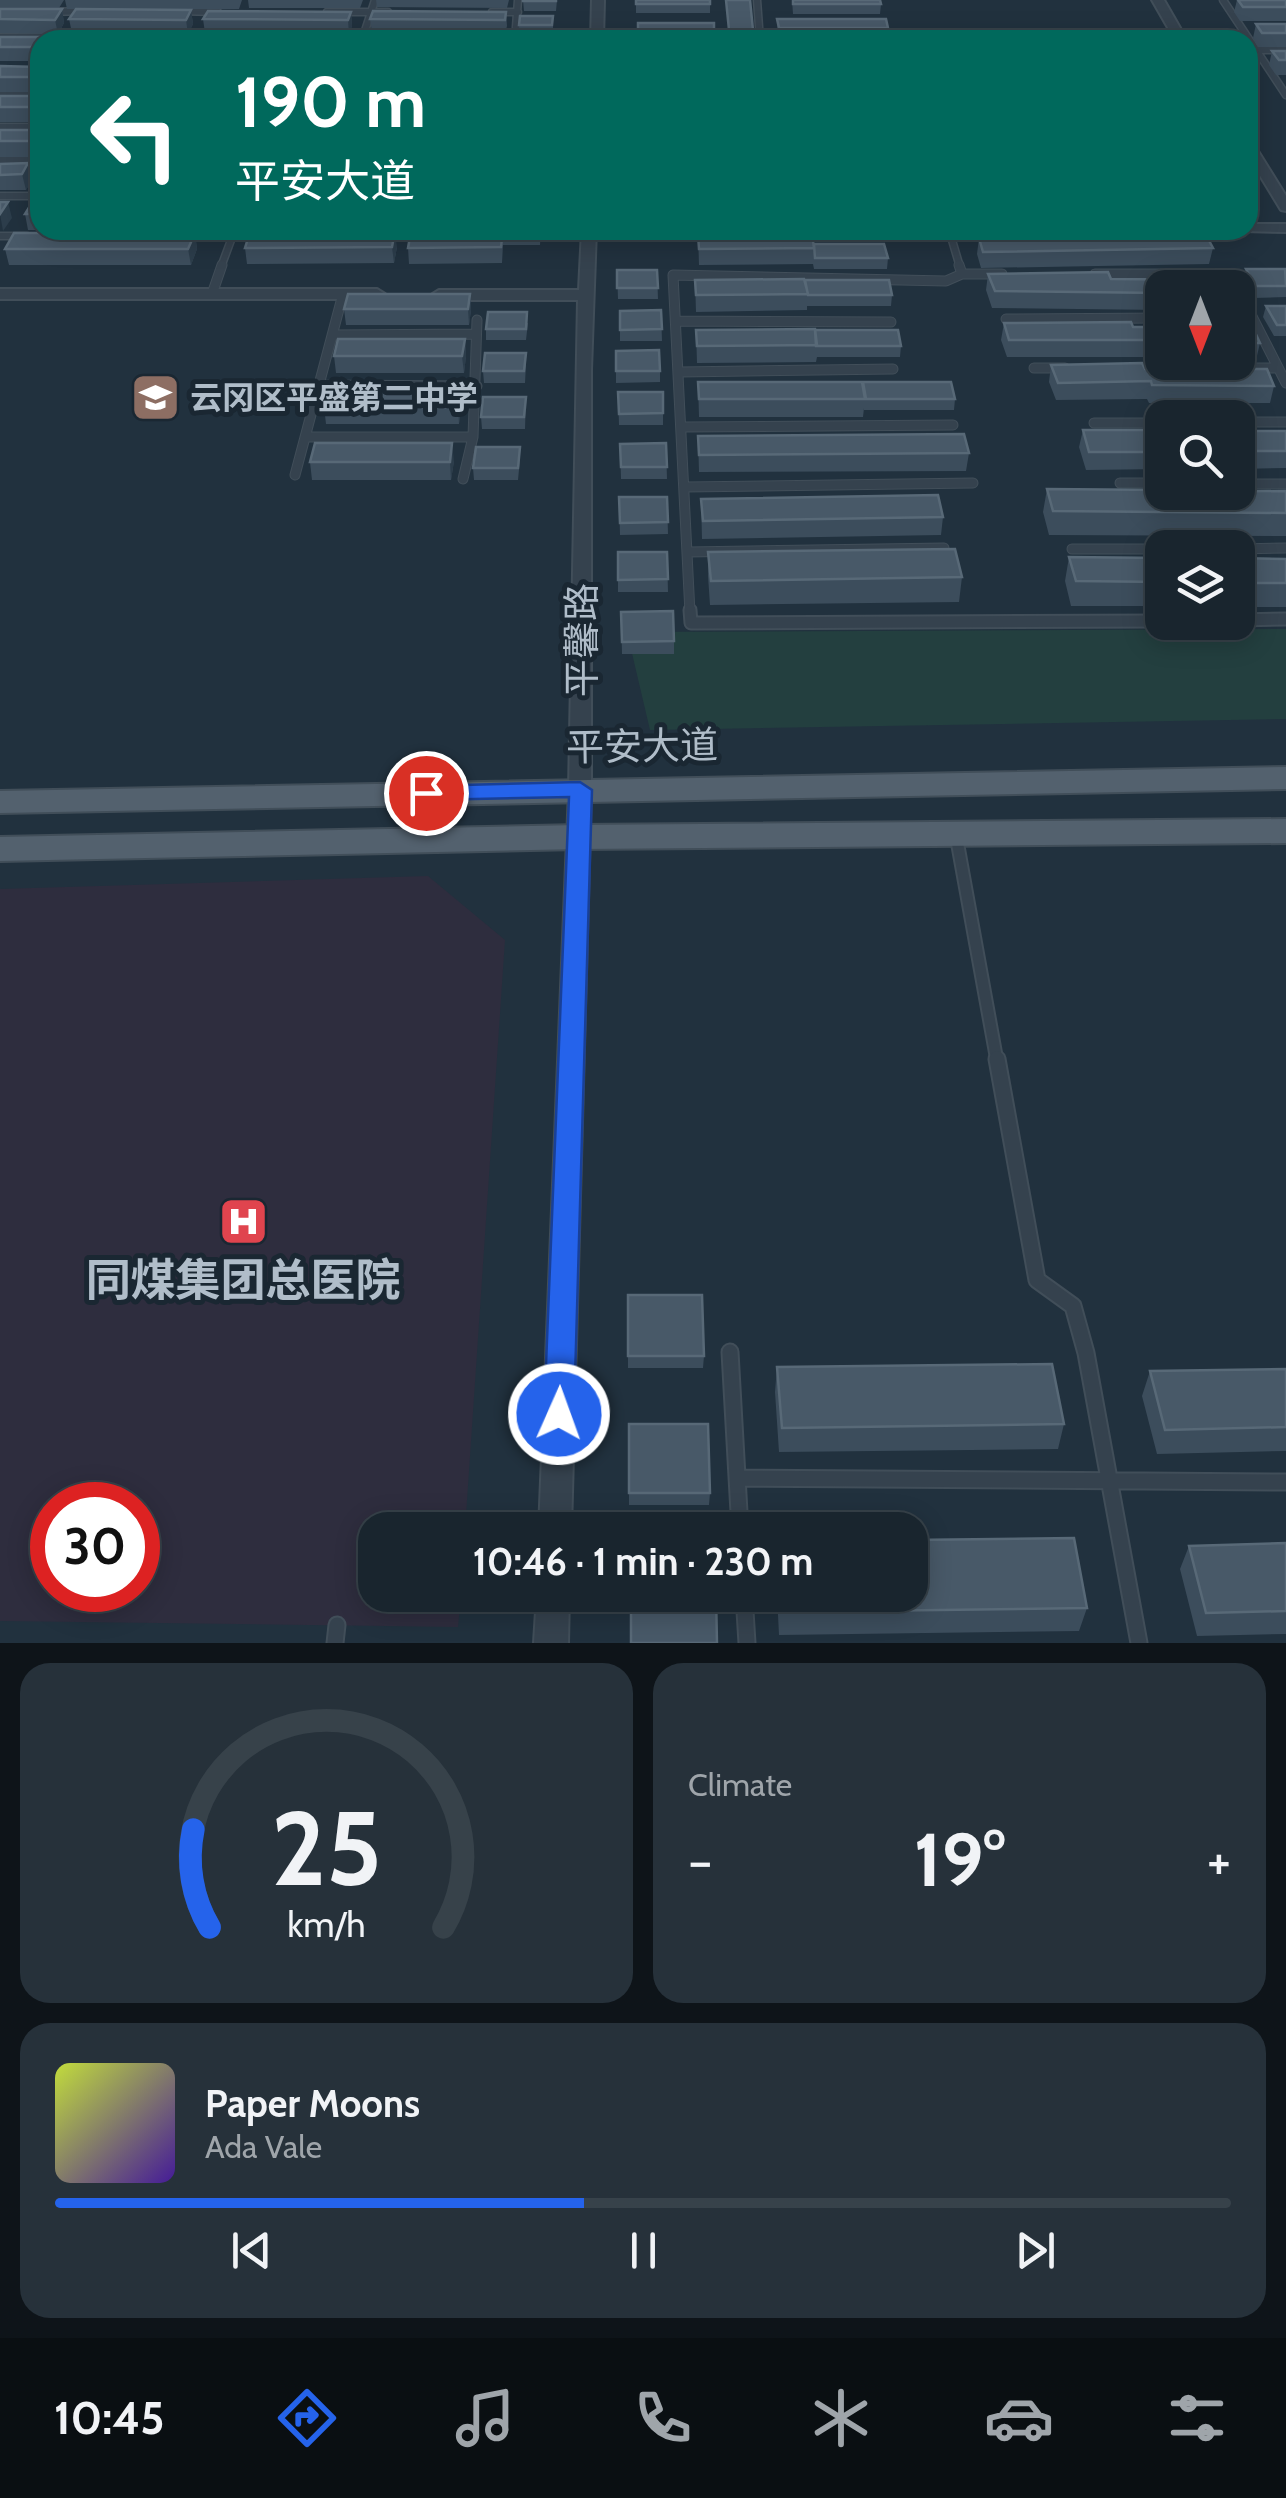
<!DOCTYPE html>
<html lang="en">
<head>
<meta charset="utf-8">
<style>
  body { margin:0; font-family:Cabin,"Noto Sans SC",sans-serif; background:#26313a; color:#f1f3f6; height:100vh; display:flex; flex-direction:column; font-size:38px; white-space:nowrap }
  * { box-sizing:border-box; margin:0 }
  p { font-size:32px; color:#9fa5aa }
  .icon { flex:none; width:55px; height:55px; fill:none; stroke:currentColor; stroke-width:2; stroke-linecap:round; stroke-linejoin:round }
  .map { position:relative; height:1643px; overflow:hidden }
  .sheet { display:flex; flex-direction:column; gap:20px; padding:20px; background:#0e1419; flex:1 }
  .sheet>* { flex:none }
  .top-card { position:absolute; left:30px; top:30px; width:1228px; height:210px; border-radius:30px; box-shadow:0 5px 25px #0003,0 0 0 2px #37424a; background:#00695c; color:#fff; overflow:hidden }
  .needle { width:65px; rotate:180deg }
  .controls { position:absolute; left:1145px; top:270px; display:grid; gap:20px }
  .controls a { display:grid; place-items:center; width:110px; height:110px; border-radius:20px; background:#19252e; box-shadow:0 5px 25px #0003,0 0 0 2px #37424a; font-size:50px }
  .speed { position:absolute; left:30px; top:1482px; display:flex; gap:20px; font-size:50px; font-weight:700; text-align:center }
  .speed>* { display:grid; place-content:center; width:130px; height:130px; border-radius:50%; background:#19252e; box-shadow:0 5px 25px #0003,0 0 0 2px #37424a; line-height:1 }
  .speed .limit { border:15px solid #d22; background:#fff; color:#111 }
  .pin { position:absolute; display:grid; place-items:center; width:85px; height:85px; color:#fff; margin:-42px; border:5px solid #fff; border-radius:50%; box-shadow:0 2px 10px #0007 }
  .me { position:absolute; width:110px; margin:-55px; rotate:2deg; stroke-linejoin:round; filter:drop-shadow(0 0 8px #0008) }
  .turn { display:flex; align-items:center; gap:35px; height:210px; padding:0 40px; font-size:45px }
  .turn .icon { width:130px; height:130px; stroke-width:2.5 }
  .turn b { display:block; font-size:70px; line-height:85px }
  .big { font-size:75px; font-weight:800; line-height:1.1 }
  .sheet .widget { flex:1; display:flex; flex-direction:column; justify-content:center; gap:15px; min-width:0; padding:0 35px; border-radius:30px; background:#26313a }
  .sheet .dial { align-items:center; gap:0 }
  .dial svg { height:260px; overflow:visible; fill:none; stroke:#37424a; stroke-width:7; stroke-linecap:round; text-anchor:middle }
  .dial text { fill:#f1f3f6; stroke:none }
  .song { display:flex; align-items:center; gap:30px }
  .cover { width:120px; height:120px; border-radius:15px; background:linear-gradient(135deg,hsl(70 70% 55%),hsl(260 70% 35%)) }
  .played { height:10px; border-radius:5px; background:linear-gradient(90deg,#2563eb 45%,#37424a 45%) }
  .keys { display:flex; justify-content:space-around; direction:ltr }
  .heat { display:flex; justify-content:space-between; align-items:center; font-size:55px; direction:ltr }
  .sheet .tiles { flex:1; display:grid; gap:20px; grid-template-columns:1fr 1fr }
  .widget:last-child { grid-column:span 2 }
  .trip { position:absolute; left:358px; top:1512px; width:570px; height:100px; border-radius:30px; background:#19252e; box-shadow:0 5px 25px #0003,0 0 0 2px #37424a; font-weight:800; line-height:100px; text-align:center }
  .tabs { display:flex; height:160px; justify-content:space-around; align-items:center; background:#0a0f12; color:#9fa5aa }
  .tabs .icon { width:70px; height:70px }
  .tabs .selected { color:#2563eb }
  .tabs b { font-size:45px; color:#f1f3f6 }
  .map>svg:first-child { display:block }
  .medical { fill:#2e2d3e; fill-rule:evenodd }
  .green { fill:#233f3f }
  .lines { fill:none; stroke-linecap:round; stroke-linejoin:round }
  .service-far3-casing { stroke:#414e59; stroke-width:9 }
  .service-far2-casing { stroke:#414e59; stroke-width:11 }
  .service-far1-casing { stroke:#414e59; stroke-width:15 }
  .service-casing { stroke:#414e59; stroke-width:19 }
  .minor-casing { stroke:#414e59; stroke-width:4 }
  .primary-casing { stroke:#414e59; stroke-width:4 }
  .service-far3 { stroke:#35424e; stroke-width:6 }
  .service-far2 { stroke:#35424e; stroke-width:9 }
  .service-far1 { stroke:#35424e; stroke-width:11 }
  .service { stroke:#35424e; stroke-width:15 }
  .minor { fill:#35424e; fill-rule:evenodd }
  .primary { fill:#53616e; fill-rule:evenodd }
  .wall { fill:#3c4d5c }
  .shaded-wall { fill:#2c3d4b }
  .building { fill:#485968; stroke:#586977; stroke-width:2.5 }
  .route { fill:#2563eb; stroke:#184099; stroke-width:2.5 }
  .labels { text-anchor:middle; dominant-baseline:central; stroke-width:10; stroke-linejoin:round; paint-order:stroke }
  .far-poi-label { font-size:32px; font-weight:bold; fill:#b0bdc9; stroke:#1a2732; text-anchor:start }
  .street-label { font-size:38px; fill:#b0bdc9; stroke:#1a2732 }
  .near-poi-label { font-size:45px; font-weight:bold; fill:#b0bdc9; stroke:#1a2732 }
</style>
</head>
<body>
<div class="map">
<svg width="1286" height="1643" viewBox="0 0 1286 1643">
  <rect width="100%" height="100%" fill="#21313e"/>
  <path class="medical" d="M428,876L505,940L465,1530H375V1595H461L458,1627L0,1621V889ZM52,1505H138V1590H52Z"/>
  <path class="green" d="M1286,629V719L650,730L627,632Z"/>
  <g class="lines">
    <defs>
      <path id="service-far3" d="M757,0L760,40
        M1223,0L1286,95
        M177,11L218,12
        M47,12L88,11
        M327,12H388
        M492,12H518
        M0,37H66
        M149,37L515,38
        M362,40L375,0
        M515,40L518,0
        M1259,50H1286
        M0,94L40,95
        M0,127H40
        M0,160H40
        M0,196H40
        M949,230L960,267
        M0,236H27
        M181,236H262
        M381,237L422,236
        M221,267L234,232"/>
      <path id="service-far2" d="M959,265L962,274H1002
        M1095,274H1229L1237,288
        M1238,289L1286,383
        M212,294L222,265
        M1006,319L1162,318
        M678,321L891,322
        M332,335L476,334
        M1034,368H1065
        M1133,368H1278
        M680,372L893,369
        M319,385L477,386
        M1238,422H1286
        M1094,423H1162
        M683,427L953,425
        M305,437H473
        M295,475L343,294
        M463,479L473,437L477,320
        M1120,483H1162
        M1238,484H1286
        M685,487L973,483
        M1072,549H1162
        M1238,549L1286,548
        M688,552L944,548
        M690,613L673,275L946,281L962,274"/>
      <path id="service-far1" d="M690,610L691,623L1162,621
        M1238,620L1286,619
        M956,835L997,1061"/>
      <path id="service" d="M997,1059L1037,1280L1073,1306L1086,1353L1139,1643
        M730,1352L740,1530
        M737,1478L1286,1482
        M744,1595L747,1643
        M335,1643L337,1625"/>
      <path id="minor" d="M592,0H604L603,40H591Z
        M1152,0H1164L1187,40H1175Z
        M1248,142L1253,143L1286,196V211L1281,210L1248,156Z
        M1248,224H1286V232L1243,231L1248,230Z
        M582,230H596L591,370V790L571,1530H539L569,790L578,300H439L431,295L439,290H579Z
        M0,289H377L385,294L377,299H0Z
        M537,1595H569L568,1643H534Z"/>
      <path id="primary" d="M1286,767V789L0,813V791Z
        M1286,819V843L579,849L0,861V837L579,825Z"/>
    </defs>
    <use href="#service-far3" class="service-far3-casing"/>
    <use href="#service-far2" class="service-far2-casing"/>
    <use href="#service-far1" class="service-far1-casing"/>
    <use href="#service" class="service-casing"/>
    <use href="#minor" class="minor-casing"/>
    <use href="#primary" class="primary-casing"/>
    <use href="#service-far3" class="service-far3"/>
    <use href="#service-far2" class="service-far2"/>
    <use href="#service-far1" class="service-far1"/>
    <use href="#service" class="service"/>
    <use href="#minor" class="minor"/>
    <use href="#primary" class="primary"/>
  </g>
  <path class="wall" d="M0,0H64L59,8H0Z
    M65,0H242L239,9H67Z
    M248,0H363L360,8H249Z
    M376,0H509L507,8L377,7Z
    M523,0H557L556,11H524Z
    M636,0H710V13H636Z
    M792,0L881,4L880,14H793Z
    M1237,0H1286V21H1240L1234,12Z
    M0,9H62L64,23L58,34L0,33Z
    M191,10L193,24L188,34L72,33L69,19Z
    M351,12L352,26L349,34L205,33L203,19Z
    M506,12L507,26L505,34L372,33L370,19Z
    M553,16V34H519V25Z
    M777,19L888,28L887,40H778Z
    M638,23H714V40H638Z
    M1256,24H1286V47H1258L1253,38Z
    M0,37H45L46,40H40V61H0Z
    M1272,51H1286V75H1276L1269,65Z
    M0,66L40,67V92H0Z
    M0,96H40V119L38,122H0Z
    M0,130H40V157H0Z
    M0,164L32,179L26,190H0Z
    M40,201V230H206L205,232L28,230L25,214Z
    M266,230H454L267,231Z
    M541,230L540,245H503L502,263L409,264L408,248L411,231Z
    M195,233L197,249L191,265H9L5,249Z
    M698,234L814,244L888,258L887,269H814L813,264L699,265Z
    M979,238L1213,248L1209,264L981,268L977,254Z
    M397,247L394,263L247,264L245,248Z
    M1246,269H1286V297L1253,298L1243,280Z
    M617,270H657L658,299H618Z
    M988,274L1111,279L1162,288V310L992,308L986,290Z
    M695,280H805L892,295L891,306H807V310L696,312Z
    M470,294L471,310L469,325H346L344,309Z
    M1266,306H1286V336H1274L1263,317Z
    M661,310L662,341H620V311Z
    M528,323L526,340H486V329Z
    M1004,323L1162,327V357H1007L1001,340Z
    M1238,328L1260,343L1256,360H1238Z
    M696,330L901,346L900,357H817L816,362L697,363Z
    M465,339L466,356L464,373H336L334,356Z
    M616,351L660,371V382L616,383Z
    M526,364L525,383H484L483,371Z
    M1051,365L1145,369L1274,386L1270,403H1149L1147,399L1056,400L1049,382Z
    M698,382L955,399L954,410H864V408L863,417H699Z
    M460,389L461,407L459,424H326L324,407Z
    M618,392H663V425H619Z
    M526,397L525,429H482L481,417Z
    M1083,430H1162V469L1086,470L1079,447Z
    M1238,431H1286V468L1238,469Z
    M698,436L969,453L966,471L699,472Z
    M666,443L667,479H621L620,444Z
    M520,459L518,480H474L473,468Z
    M454,461L451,480H312L310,462Z
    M1047,489L1286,491V536L1049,535L1043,512Z
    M619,497H667L668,534L620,535Z
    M701,499L943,517L941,535L702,539Z
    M618,552H667L668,592H618Z
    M708,552L962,577L959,602L710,605L708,576Z
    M1069,557L1162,558V606H1071L1065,581Z
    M1238,558L1286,559V607H1238Z
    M621,612L674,641V654H622Z
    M628,1295L704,1356L703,1368H628Z
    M777,1367L1064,1424L1058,1449L779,1452L775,1392Z
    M1286,1369V1451L1157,1454L1142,1396L1150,1371Z
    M629,1424L710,1493L709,1505H629Z
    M1286,1543V1634L1197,1636L1180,1569L1189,1546Z
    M777,1595H910L1087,1608L1079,1631L779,1635Z"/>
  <path class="shaded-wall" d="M62,9L64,23L58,34L55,20Z
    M191,10L193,24L188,34L186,20Z
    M351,12L352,26L349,34L348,20Z
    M40,99V119L38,122L35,107Z
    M28,163L32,179L26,190L22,174Z
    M8,202L12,218L3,231L0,214Z
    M395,231L397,247L394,263L392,247Z
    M195,233L197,249L191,265L188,249Z
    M470,294L471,310L469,325L468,309Z
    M465,339L466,356L464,373L462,356Z
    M460,389L461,407L459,424L458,407Z
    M452,443L454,461L451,480L450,462Z"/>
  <path class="building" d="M523,0H556V1H523Z
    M636,0H710V4H636Z
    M726,0H750L754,40H730Z
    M793,0H880L881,4H793Z
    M1238,0H1286V7H1243Z
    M0,9H62L55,20L0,19Z
    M76,9L191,10L186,20L69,19Z
    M208,11L351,12L348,20L203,19Z
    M373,11L506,12L505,20L370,19Z
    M520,16H553L552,25H519Z
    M777,19H886L888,28H779Z
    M638,23H714V32H638Z
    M1256,24H1286V33H1262Z
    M55,36L177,37L176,40H52Z
    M0,37H45L43,40H40L38,47H0Z
    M192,38L339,39L191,40Z
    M366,38L503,39L365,40Z
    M1272,51H1286V60H1279Z
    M0,66L40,67V77H0Z
    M0,96H40V99L35,107H0Z
    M0,130H40V141H0Z
    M28,163L22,174L0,175V164Z
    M33,201H40V214H25Z
    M0,202H8L0,214Z
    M499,230H540L539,234H502L503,230Z
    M503,230L501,247L408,248L411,231Z
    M395,231L392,247L245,248L250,232Z
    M14,233H195L188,249H5Z
    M1205,233L1213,248L983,252L979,238Z
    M698,234H812L814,248L699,249Z
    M814,244H884L888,258H815Z
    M1246,269H1285L1286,286H1255Z
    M617,270H657L658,288H617Z
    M1108,272L1111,279L1228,280L1232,288H1162V293L995,291L988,274Z
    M804,279L808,294L696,295L695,280Z
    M805,280H889L892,295H808Z
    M348,294H470L468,309H344Z
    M1266,306H1286V325H1277Z
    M661,310L662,329L620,330V311Z
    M488,312H527L526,329H486Z
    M1131,322L1133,327H1162V340H1009L1004,323Z
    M1238,328H1253L1260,343H1238Z
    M815,329L817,345L697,346L696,330Z
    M815,330H898L901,346H816Z
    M338,339H465L462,356H334Z
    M659,350L660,371H616V351Z
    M485,353H526L524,371H483Z
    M1142,363L1145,369H1267L1274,386L1152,385L1151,381L1058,383L1051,365Z
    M698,382H862L865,399H699Z
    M863,382H951L955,399H866Z
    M328,389H460L458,407H324Z
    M618,392H663V413L619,414Z
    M483,397H526L524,417H481Z
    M1083,430H1162V452H1089Z
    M1238,431H1286V451H1238Z
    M964,434L969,453L699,455L698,436Z
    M315,443H452L450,462H310Z
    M666,443L667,467H621L620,444Z
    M476,447H520L518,468H473Z
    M1047,489L1162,490V492L1286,491V513L1053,511Z
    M938,495L943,517L703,521L701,499Z
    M619,497H667L668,522L620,523Z
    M955,549L962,577L711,581L708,552Z
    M618,552H667L668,579L618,580Z
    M1069,557L1162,558V582L1076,581Z
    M1238,558L1286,559V583H1238Z
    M673,611L674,641L622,642L621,612Z
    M628,1295H702L704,1356H628Z
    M1052,1364L1064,1424L782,1428L777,1367Z
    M1286,1369V1427L1165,1430L1150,1371Z
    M629,1424H708L710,1493H629Z
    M1074,1538L1087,1608L782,1612L781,1595H910V1540Z
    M1286,1543V1611L1206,1613L1189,1546Z
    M631,1595H716L717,1643H631Z"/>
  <path class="route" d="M580,782L592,790L574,1414L570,1424L559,1428L548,1424L544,1414L569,797L426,800L415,793L426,786Z"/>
  <defs>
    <symbol id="school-square" viewBox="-11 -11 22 22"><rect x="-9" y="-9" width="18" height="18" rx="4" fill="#8d6e63" stroke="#1a2732"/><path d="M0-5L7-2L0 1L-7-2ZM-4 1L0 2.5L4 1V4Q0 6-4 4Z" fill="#fff"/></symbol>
    <symbol id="hospital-square" viewBox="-11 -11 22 22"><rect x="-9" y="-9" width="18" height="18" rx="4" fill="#e0444e" stroke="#1a2732"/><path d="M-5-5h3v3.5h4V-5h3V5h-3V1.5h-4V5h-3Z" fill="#fff"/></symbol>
  </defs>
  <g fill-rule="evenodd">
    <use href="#school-square" x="128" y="370" width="55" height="55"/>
    <use href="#hospital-square" x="216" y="1194" width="55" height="55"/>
  </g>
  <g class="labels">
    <g class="far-poi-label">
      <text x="190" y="397">云冈区平盛第二中学</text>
    </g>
    <g class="street-label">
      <text transform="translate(581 640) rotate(-90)">平馨路</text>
      <text transform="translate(642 746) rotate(-1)">平安大道</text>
    </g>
    <g class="near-poi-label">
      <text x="243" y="1280">同煤集团总医院</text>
    </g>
  </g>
</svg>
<div class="controls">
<a><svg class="needle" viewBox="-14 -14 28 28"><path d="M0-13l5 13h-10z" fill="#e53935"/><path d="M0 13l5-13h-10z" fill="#9fa5aa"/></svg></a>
<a><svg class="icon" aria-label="search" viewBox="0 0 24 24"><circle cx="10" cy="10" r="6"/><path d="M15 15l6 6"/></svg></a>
<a><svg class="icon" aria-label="layers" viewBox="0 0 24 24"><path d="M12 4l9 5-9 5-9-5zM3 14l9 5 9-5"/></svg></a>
</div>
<div class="speed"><div class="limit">30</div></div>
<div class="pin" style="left:426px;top:793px;background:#d93025"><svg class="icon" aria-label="arrive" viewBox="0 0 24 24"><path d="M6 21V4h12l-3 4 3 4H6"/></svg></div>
<svg class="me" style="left:559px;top:1414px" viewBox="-20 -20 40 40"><circle r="17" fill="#2563eb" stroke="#fff" stroke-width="3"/><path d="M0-11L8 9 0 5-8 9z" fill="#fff"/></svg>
<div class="trip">10:46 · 1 min · 230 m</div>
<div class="top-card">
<div class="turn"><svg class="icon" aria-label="left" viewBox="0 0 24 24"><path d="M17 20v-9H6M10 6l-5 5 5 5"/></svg><div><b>190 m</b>平安大道</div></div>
</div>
</div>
<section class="sheet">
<div class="tiles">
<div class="widget dial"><svg viewBox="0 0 100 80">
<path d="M14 69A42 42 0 1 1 86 69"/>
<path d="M14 69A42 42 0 0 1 9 39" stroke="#2563eb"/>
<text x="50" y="56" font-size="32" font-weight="700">25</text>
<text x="50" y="72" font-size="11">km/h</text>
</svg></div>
<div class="widget"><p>Climate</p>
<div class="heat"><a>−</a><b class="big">19°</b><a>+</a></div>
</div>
<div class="widget">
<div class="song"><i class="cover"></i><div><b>Paper Moons</b><p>Ada Vale</p></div></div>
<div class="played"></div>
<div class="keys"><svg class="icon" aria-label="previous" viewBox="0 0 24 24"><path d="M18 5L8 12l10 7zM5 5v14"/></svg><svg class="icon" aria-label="pause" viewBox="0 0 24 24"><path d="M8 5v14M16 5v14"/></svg><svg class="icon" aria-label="next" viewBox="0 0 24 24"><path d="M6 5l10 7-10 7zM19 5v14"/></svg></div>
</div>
</div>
</section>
<nav class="tabs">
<b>10:45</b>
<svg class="icon selected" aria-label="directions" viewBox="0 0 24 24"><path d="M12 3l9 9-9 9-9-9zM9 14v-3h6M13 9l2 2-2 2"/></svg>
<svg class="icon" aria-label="music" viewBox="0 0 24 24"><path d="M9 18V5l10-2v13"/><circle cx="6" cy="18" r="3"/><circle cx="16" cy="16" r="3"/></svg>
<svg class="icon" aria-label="phone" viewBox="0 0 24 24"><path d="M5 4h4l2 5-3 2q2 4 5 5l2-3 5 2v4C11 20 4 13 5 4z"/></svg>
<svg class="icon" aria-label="climate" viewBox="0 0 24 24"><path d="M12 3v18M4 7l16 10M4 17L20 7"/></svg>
<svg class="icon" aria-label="car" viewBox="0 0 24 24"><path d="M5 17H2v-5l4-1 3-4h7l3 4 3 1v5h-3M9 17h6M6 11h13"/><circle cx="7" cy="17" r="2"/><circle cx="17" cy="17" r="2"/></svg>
<svg class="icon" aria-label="filters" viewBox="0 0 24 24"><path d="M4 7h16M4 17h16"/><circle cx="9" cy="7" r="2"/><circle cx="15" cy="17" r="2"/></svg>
</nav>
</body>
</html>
